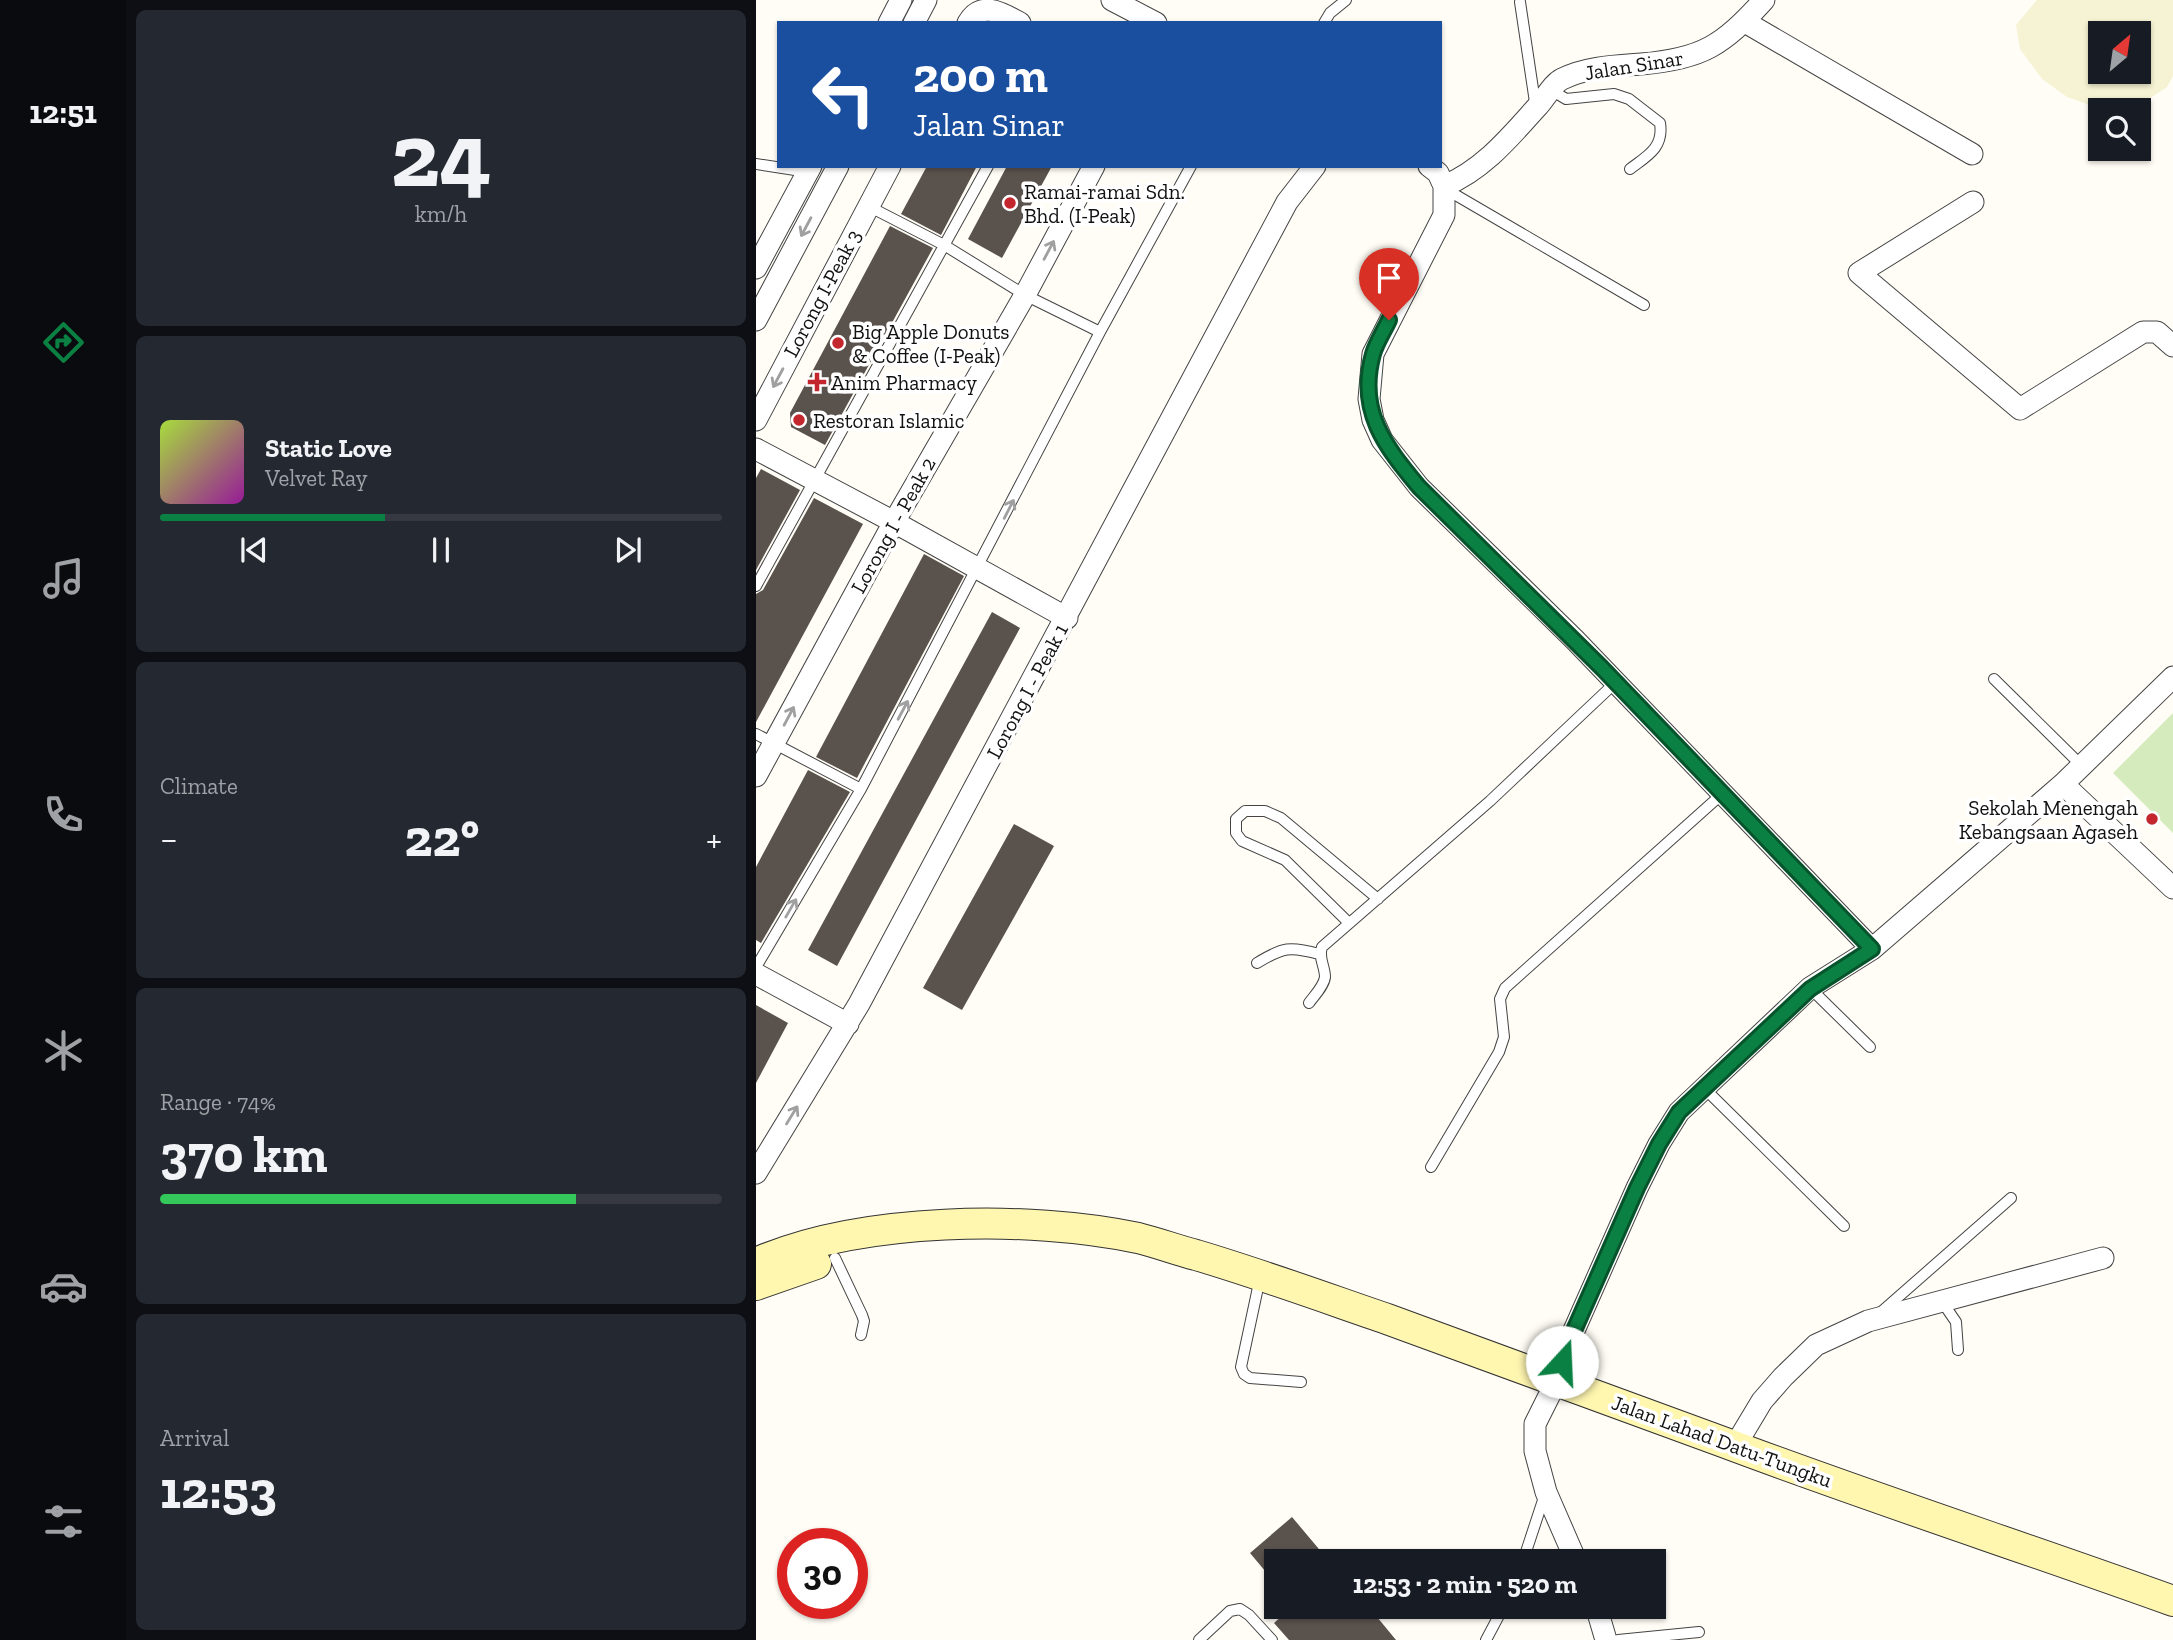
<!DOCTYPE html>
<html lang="en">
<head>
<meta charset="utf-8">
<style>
  body { margin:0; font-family:"Zilla Slab",serif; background:#242831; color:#f1f3f6; height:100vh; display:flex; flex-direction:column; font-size:26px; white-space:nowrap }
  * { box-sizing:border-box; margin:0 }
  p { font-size:23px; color:#9ea1a6 }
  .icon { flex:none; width:38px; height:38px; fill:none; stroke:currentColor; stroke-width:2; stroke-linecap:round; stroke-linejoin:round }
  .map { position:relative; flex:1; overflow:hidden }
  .sheet { display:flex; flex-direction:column; gap:10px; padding:10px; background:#0d0f14; width:630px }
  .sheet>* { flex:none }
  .guide { position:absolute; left:21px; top:21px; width:665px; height:147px; border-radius:0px; box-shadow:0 2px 5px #0004; background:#1a4fa0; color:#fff; overflow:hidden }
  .needle { width:46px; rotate:29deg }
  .fabs { position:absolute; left:1332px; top:21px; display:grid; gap:14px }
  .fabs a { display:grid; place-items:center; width:63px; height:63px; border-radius:0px; background:#171b24; box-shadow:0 2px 5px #0004; font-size:35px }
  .speed { position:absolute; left:21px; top:1528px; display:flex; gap:14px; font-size:35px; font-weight:700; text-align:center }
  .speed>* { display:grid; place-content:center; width:91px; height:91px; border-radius:50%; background:#171b24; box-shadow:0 2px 5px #0004; line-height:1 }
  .speed .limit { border:10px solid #d22; background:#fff; color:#111 }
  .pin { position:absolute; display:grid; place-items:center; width:60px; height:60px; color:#fff; margin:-72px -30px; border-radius:50% 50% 50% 0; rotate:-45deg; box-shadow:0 0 7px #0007 }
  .pin .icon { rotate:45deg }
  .me { position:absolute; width:77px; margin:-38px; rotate:20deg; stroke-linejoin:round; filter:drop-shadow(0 0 5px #0008) }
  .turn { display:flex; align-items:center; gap:24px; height:147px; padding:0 21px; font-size:32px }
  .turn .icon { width:91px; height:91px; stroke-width:2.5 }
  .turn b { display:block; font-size:49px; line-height:60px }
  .big { font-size:52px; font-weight:700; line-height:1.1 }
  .sheet .card { flex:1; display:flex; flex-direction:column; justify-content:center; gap:10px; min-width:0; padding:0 24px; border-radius:10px; background:#242831 }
  .sheet .dial { align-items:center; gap:0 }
  .dial b { font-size:91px; line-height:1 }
  .song { display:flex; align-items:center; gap:21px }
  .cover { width:84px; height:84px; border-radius:10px; background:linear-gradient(135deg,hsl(80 70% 55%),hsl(300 70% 35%)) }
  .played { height:7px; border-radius:4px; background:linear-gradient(90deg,#0b8043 40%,#363941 40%) }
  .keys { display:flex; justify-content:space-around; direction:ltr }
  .heat { display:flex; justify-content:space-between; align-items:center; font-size:38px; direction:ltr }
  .charge { height:10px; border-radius:5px; background:linear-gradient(90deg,#34c759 74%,#363941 0) }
  .trip { position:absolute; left:508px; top:1549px; width:402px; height:70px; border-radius:0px; background:#171b24; box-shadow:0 2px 5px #0004; font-weight:700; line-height:70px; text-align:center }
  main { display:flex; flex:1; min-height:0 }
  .tab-bar { display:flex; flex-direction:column; width:126px; justify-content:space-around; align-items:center; background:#090b0e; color:#9ea1a6 }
  .tab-bar .icon { width:49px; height:49px }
  .tab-bar .selected { color:#0b8043 }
  .tab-bar b { font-size:32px; color:#f1f3f6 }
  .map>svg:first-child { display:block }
  .farmland { fill:#f6f3d4; fill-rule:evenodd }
  .green { fill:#d5ebbd }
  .building { fill:#5a524d }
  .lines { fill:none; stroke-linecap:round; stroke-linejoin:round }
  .lane-casing { stroke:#444; stroke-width:12 }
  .street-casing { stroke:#444; stroke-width:23 }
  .secondary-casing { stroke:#333; stroke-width:32 }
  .lane { stroke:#fff; stroke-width:10 }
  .street { stroke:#fff; stroke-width:21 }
  .secondary { stroke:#fff6b0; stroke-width:30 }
  .oneway { stroke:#a0a0a0 }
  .route-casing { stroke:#07532c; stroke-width:18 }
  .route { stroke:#0b8043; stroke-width:12 }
  .poi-dot { fill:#c4262e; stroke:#fff; stroke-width:2.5 }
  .labels { text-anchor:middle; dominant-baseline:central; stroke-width:7; stroke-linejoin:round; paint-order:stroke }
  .street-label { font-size:21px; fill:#111; stroke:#fff }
  .poi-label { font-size:21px; fill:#111; stroke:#fff; text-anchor:start }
</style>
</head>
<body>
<main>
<nav class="tab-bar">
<b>12:51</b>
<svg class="icon selected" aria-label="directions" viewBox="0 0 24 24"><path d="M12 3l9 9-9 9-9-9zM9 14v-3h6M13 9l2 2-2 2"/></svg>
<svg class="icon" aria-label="music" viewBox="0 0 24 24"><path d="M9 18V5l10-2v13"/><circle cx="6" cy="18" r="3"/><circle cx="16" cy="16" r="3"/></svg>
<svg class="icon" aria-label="phone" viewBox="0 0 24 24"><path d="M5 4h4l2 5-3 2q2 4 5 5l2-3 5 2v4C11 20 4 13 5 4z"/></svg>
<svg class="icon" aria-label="climate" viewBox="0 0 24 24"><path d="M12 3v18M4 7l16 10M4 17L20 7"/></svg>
<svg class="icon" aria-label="car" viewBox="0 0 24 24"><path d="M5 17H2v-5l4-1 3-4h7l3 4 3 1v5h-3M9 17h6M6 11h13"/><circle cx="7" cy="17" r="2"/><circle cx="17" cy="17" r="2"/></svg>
<svg class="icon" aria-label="filters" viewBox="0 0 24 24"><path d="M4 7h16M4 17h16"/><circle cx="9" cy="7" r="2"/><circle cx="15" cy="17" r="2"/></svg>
</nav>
<section class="sheet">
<div class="card dial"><b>24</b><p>km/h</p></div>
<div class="card">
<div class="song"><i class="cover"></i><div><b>Static Love</b><p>Velvet Ray</p></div></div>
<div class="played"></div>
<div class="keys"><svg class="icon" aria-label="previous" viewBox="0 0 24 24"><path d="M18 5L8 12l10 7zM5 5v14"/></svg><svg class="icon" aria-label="pause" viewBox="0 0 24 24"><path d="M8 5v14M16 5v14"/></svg><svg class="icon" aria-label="next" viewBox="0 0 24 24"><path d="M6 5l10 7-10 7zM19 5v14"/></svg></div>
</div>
<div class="card"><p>Climate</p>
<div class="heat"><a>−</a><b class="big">22°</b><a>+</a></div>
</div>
<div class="card"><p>Range · 74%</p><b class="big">370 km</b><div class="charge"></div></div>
<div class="card"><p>Arrival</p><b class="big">12:53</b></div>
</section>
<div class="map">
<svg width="1417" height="1640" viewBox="0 0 1417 1640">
  <rect width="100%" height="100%" fill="#fffdf5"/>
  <path class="farmland" d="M1281,0H1417V76L1411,87L1384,105L1348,110L1311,97L1286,79L1264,49L1260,25ZM1344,33H1382V72H1344Z"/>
  <path class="green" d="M1417,713V833L1357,773Z"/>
  <path class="building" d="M171,166H221L185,235L145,214Z
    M251,166H296L246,258L212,239Z
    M134,226L177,248L69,445L35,427L34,413Z
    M5,469L44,490L0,570V478Z
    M58,498L107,524L0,722V594L7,590Z
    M168,554L208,576L101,778L60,757Z
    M236,612L264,628L81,966L52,950Z
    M52,770L94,792L5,943L0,940V867Z
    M258,824L298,846L206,1010L167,988Z
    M0,1005L32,1023L0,1083Z
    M536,1517L573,1561H520V1584L494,1553Z
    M537,1606H612L640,1640H533L518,1623Z"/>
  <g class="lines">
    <defs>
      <path id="lane" d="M764,2L780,109
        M568,23L574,13L590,0
        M795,90L810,99L858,94L873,99L904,123C908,148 891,156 874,169
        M0,164L52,172
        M688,186L698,194L888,305
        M112,206L188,245L269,295L344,332
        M0,586L232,166
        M1238,679L1325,765
        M0,734L105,789
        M593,923L529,860L486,841L480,833V819L489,811H509L525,818L622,899
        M501,963C527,947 534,946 563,954
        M0,967L105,789L344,332L435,166
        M1054,988L1114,1047
        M553,1003C558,996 568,986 569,977C569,966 562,958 566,947L734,801L860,682
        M947,1087L1088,1226
        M675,1167L743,1052L748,1037L744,999L749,988L966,794
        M79,1258L106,1315L108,1321L105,1335
        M504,1278L485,1367L488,1374L494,1378L545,1382
        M1185,1300L1200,1322L1202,1350
        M1124,1313L1255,1198
        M767,1561L789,1494
        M443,1640L474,1611L484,1609L493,1615L516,1640
        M730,1640L748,1606
        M862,1640L943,1632"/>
      <path id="street" d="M356,0L400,23
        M989,22L1216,154
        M133,23L145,0
        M158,23L170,0
        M212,23C225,0 246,13 264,23
        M673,166L682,173L688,186V215L617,354L613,399L617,420L626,440L663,487L819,640L1116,949
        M688,186C727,170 754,137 781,107C789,99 796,84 806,79C830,67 858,66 885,64C947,59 967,45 1008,0
        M1217,202L1103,273L1264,409L1387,332H1401L1417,346
        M0,268L55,166
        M0,320L82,166
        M0,420L134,166
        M0,449L138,522L311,618
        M0,776L138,522L269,295L338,166
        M1307,784L1417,888
        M0,974L92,1024
        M0,1173L103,1004L531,202L559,166
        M979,1446L1006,1401L1027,1377L1060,1345L1112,1321L1347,1258
        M820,1561L790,1492L779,1451V1424L801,1380L812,1344L881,1188L903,1144L923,1112L1054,988L1116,949L1307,784L1417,677
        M840,1606L850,1640"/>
      <path id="secondary" d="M0,1263C103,1217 273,1215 382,1238C402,1243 421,1250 440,1255C504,1274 567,1297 631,1319C743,1359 855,1400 967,1442C1116,1498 1267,1547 1417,1601
        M0,1285L60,1264"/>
    </defs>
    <use href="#lane" class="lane-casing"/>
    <use href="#street" class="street-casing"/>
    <use href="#secondary" class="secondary-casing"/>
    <use href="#lane" class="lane"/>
    <use href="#street" class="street"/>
    <use href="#secondary" class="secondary"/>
  </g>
  <defs><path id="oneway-shaft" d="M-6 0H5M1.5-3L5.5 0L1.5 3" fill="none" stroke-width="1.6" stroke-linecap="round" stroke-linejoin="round" transform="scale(1.75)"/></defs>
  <g class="oneway">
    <use href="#oneway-shaft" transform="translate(50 227) rotate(118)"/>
    <use href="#oneway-shaft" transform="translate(293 250) rotate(-62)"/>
    <use href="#oneway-shaft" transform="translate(22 378) rotate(118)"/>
    <use href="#oneway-shaft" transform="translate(253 509) rotate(-63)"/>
    <use href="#oneway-shaft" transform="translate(147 710) rotate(-62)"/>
    <use href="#oneway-shaft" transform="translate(33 716) rotate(-62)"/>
    <use href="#oneway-shaft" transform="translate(35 908) rotate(-60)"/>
    <use href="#oneway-shaft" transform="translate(36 1115) rotate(-58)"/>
  </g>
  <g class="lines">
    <defs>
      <path id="route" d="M633,320C628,331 620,343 617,354C601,411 629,446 663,487L846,668L1116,949L1054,989L923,1112L903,1144L881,1188L812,1344L806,1362"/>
    </defs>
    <use href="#route" class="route-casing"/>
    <use href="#route" class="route"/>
  </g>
  <g class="poi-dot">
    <circle cx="254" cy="203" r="7"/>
    <circle cx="82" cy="343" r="7"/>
    <path d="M57.5 371.5h7v7h7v7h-7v7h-7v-7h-7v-7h7z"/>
    <circle cx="43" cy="420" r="7"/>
    <circle cx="1396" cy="819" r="7"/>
  </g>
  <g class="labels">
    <g class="street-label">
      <text transform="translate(878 65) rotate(-9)">Jalan Sinar</text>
      <text transform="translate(66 293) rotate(-62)">Lorong I-Peak 3</text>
      <text transform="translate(137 525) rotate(-61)">Lorong I - Peak 2</text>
      <text transform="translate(271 691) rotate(-62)">Lorong I - Peak 1</text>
      <text transform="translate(966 1441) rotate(20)">Jalan Lahad Datu-Tungku</text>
    </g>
    <g class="poi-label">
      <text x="268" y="191">Ramai-ramai Sdn.<tspan x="268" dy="24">Bhd. (I-Peak)</tspan></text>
      <text x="96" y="331">Big Apple Donuts<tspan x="96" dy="24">&amp; Coffee (I-Peak)</tspan></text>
      <text x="75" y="382">Anim Pharmacy</text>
      <text x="57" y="420">Restoran Islamic</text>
      <text x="1382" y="807" text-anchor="end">Sekolah Menengah<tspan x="1382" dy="24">Kebangsaan Agaseh</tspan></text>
    </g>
  </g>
</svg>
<div class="fabs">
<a><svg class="needle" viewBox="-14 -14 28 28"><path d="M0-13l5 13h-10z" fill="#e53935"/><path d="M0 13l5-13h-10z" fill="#9ea1a6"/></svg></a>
<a><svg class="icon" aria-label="search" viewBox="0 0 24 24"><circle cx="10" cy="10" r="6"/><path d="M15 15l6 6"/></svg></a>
</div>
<div class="speed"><div class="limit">30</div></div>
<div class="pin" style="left:633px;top:320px;background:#d93025"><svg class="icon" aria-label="arrive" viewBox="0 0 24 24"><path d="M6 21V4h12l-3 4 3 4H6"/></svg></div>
<svg class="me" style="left:806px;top:1362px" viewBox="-20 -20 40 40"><circle r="19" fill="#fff"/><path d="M0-13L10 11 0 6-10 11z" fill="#0b8043"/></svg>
<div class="trip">12:53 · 2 min · 520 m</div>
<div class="guide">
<div class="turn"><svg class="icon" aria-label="left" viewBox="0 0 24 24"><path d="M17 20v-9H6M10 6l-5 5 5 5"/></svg><div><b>200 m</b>Jalan Sinar</div></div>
</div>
</div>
</main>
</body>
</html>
